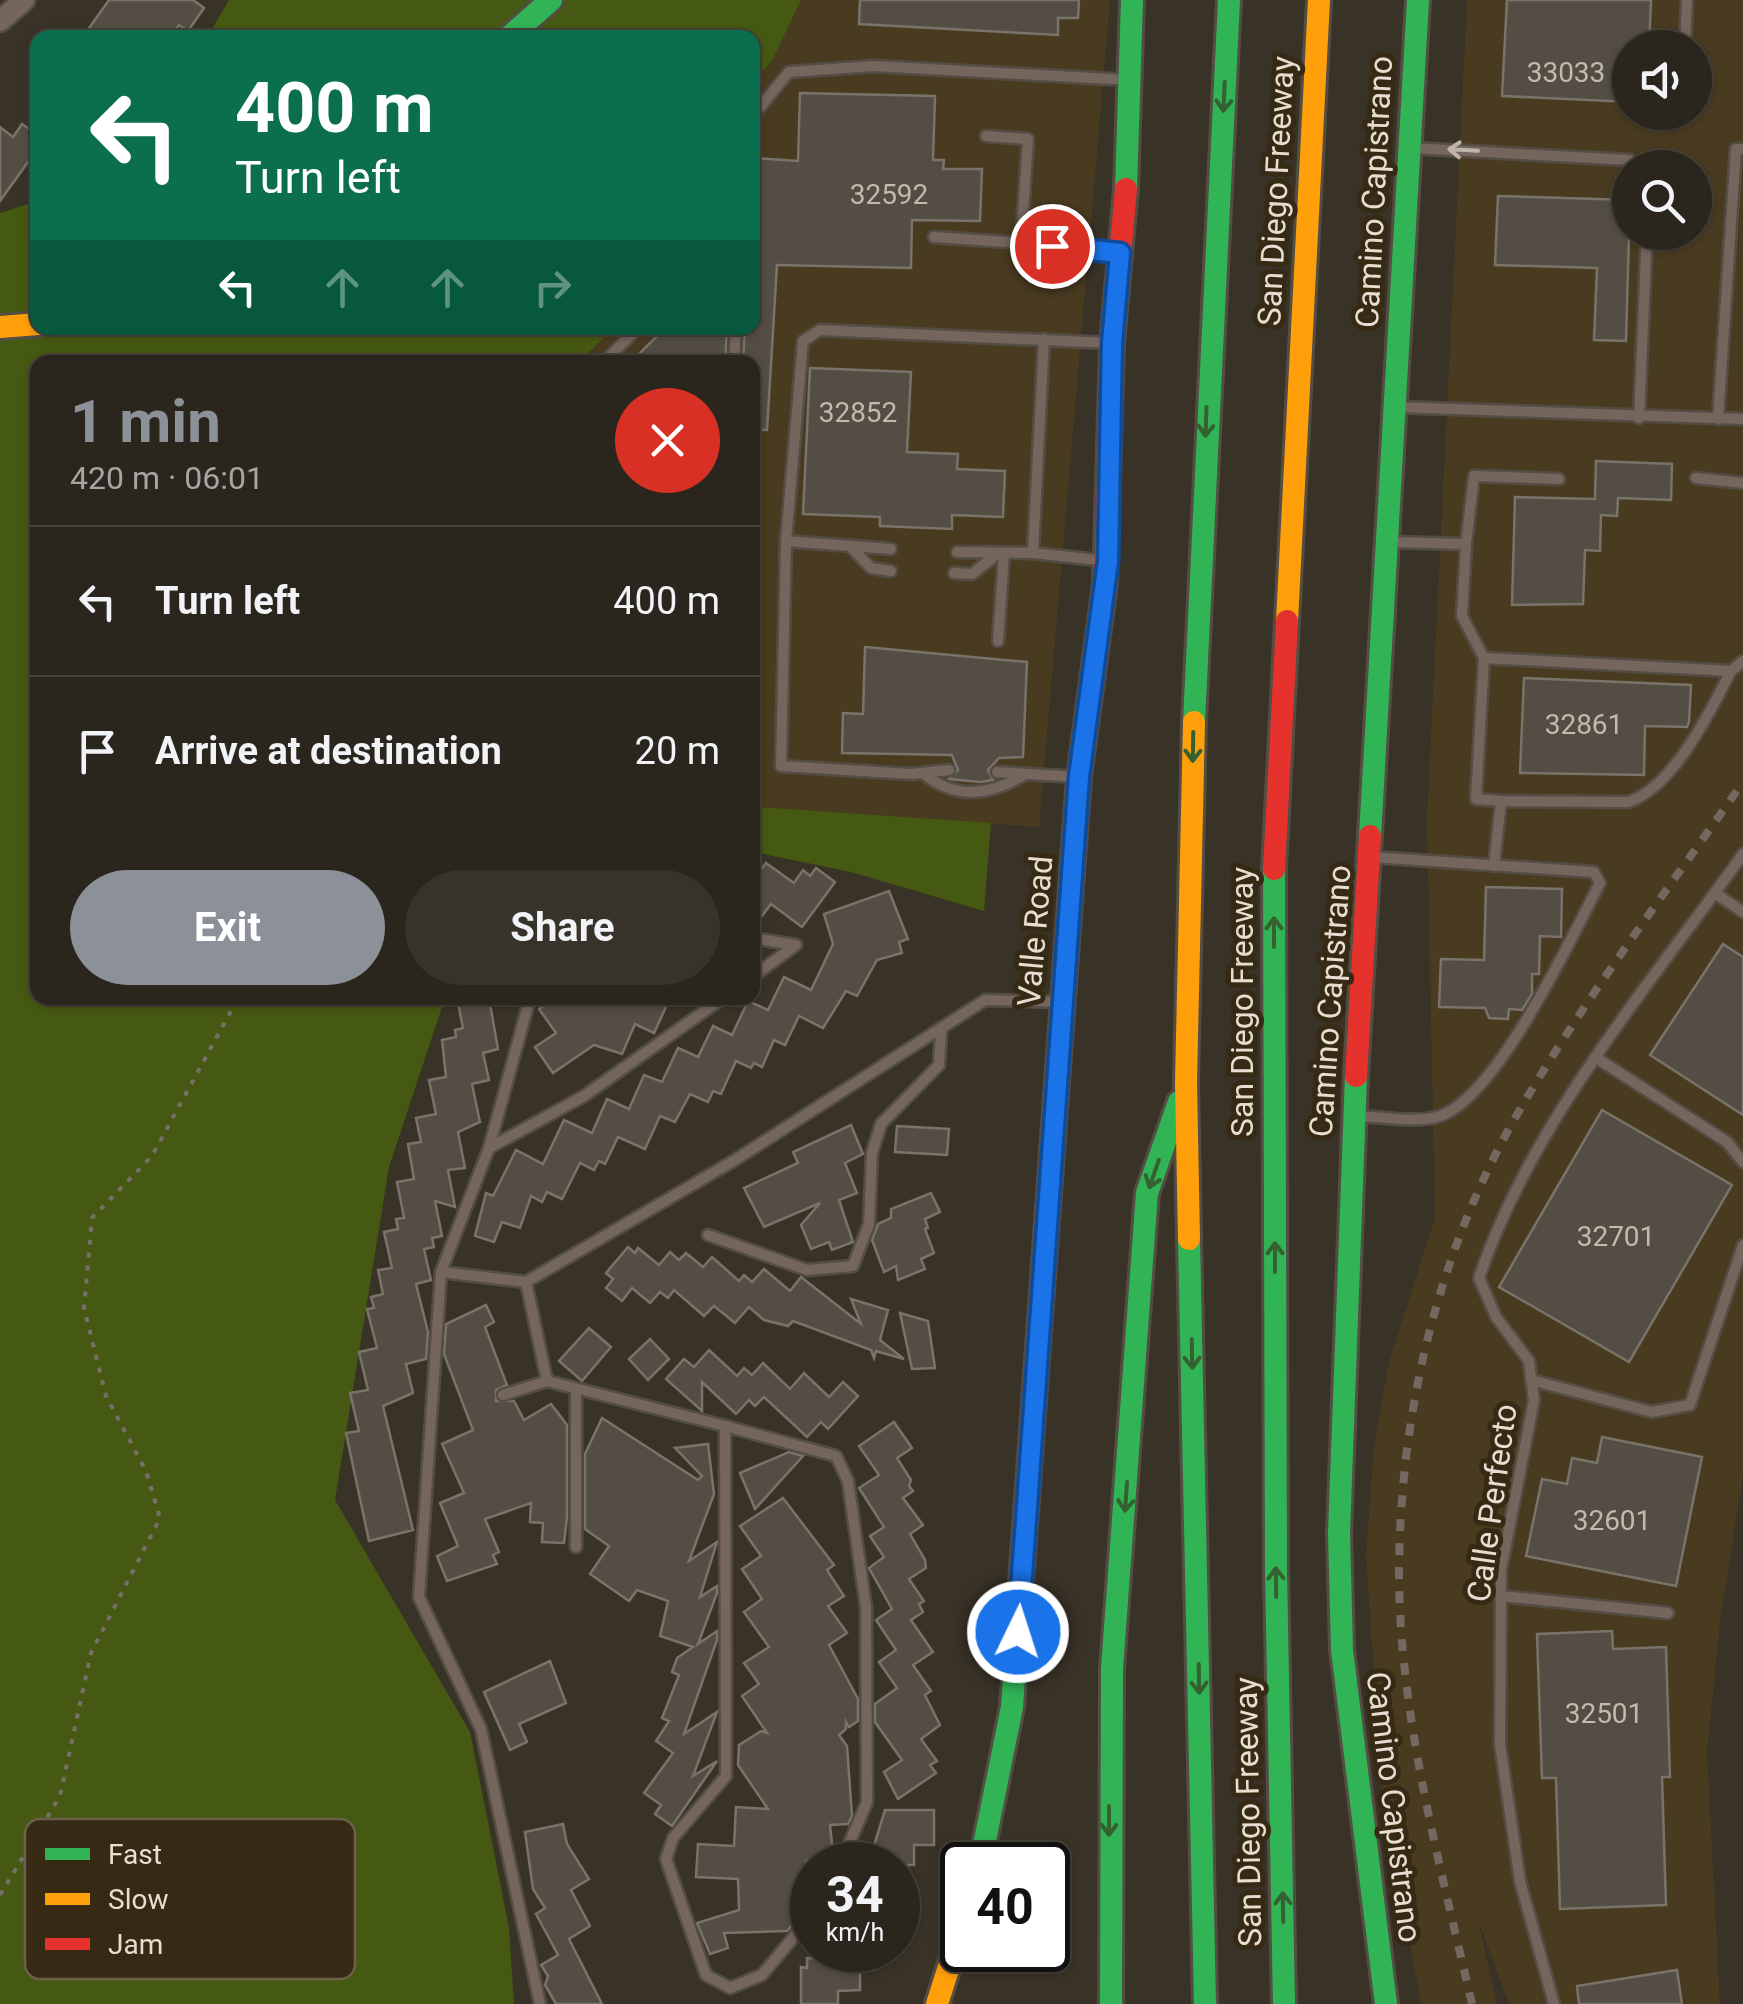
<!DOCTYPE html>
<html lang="en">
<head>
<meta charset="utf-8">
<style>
  :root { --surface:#2b261d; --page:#37322a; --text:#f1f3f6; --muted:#a6a5a4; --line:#47433b; --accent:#8c9099 }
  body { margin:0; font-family:Roboto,sans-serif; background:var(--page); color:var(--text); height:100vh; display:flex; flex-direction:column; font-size:38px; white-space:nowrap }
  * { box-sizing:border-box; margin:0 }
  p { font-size:32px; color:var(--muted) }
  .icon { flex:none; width:55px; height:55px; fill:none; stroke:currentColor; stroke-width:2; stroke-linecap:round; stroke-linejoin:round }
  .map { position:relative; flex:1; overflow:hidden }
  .sheet { position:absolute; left:30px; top:355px; width:730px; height:650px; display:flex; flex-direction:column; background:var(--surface); border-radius:20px; box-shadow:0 2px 8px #0004,0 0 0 2px var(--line) }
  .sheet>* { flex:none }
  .top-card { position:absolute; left:30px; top:30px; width:730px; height:305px; border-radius:20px; box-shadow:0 2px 8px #0004,0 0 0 2px var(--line); background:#0b6e4f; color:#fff; overflow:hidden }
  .fabs { position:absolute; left:1612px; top:30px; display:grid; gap:20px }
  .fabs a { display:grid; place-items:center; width:100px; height:100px; border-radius:50%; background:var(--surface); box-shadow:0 2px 8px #0004,0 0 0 2px var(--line); font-size:50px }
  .speed { position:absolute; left:790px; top:1842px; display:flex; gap:20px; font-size:50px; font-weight:700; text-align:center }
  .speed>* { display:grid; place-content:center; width:130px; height:130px; border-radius:50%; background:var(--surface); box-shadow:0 2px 8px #0004,0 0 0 2px var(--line); line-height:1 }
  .speed small { font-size:25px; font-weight:400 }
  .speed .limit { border:5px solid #111; border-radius:15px; background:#fff; color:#111 }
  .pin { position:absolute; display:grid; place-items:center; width:85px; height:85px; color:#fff; margin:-42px; border:5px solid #fff; border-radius:50%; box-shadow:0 2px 10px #0007 }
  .me { position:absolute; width:110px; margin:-55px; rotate:4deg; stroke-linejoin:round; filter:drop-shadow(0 0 8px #0008) }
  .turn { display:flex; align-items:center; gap:35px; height:210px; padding:0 40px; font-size:45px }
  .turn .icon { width:130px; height:130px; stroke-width:2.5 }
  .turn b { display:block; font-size:70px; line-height:85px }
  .lanes { display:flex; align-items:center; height:95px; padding:0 40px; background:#0003; justify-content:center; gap:50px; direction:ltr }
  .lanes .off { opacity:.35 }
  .round { display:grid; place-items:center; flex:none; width:105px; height:105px; border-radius:52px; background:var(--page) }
  .summary { display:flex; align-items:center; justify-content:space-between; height:170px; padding:0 40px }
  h1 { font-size:60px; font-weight:700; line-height:75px; color:var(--accent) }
  .cta { display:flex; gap:20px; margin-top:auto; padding:20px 40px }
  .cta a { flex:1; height:115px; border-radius:60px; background:var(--accent); color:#fff; font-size:40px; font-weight:700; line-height:115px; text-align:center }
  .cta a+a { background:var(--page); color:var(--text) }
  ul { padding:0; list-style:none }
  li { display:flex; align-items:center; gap:30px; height:150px; padding:0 40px; border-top:2px solid var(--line) }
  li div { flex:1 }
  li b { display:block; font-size:38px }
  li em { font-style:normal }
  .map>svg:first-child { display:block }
  .built { fill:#493b20; fill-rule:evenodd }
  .green { fill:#465912 }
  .building { fill:#534d44; stroke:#797369; stroke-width:2.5 }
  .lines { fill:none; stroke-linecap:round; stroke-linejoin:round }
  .lane-casing { stroke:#534d44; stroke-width:15 }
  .street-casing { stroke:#534d44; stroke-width:25 }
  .fast-casing { stroke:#534d44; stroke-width:28 }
  .slow-casing { stroke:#534d44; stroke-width:28 }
  .jam-casing { stroke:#534d44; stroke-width:28 }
  .path { stroke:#7a6f68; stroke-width:4; stroke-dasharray:5 8; stroke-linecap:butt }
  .lane { stroke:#74655d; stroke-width:10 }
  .street { stroke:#74655d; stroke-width:20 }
  .fast { stroke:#30b455; stroke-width:22 }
  .slow { stroke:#ff9f0a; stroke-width:22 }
  .jam { stroke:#e5322d; stroke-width:22 }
  .rail { stroke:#746860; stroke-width:8; stroke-dasharray:12 12; stroke-linecap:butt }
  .oneway { stroke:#34612f }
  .oneway2 { stroke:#beb4a8 }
  .route-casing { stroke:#114b97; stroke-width:25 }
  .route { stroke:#1a73e8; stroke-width:18 }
  .labels { text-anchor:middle; stroke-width:10; stroke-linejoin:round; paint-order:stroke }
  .number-label { font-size:28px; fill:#c1baae }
  .street-label { font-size:32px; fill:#e6ded1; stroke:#372a15 }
  .key { fill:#372a15; stroke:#6c604d; stroke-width:2.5 }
  .key-label { font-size:28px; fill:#e6ded1 }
</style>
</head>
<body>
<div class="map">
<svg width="1743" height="2004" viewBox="0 0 1743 2004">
  <rect width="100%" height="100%" fill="#393227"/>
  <g class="built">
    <polygon points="801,0 1110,0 1039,827 756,807 752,792 752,362 579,362 614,328 752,328 753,81 772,61"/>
    <path d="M1467,0H1743V1475L1720,1623L1707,1753L1720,2004H1509L1478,1920L1497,2004H1421L1382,1795L1366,1555L1374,1446L1389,1362L1435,1218L1427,818ZM1630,48H1695V112H1630ZM1630,168H1695V232H1630Z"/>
  </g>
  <g class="green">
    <polygon points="229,0 801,0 772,61 753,81 752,38 207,38"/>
    <polygon points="37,201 38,328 614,328 579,362 38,362 38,998 445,998 389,1167 335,1500 470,1732 509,1928 514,2004 0,2004 0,213"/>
    <polygon points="752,792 757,807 991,823 984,911 851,872 753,852"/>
  </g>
  <g class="building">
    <polygon points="109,0 193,0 204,8 188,31 179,25 170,38 82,38"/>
    <polygon points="860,0 1079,0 1078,18 1058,18 1058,35 859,24"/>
    <polygon points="1507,0 1651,0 1649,48 1630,48 1630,102 1502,96"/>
    <polygon points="800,93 935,96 933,160 944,160 943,169 982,169 980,221 912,220 911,268 777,265 767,430 752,429 752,362 743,362 745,328 752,328 752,172 755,158 798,161"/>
    <polygon points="22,124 38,135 38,148 0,201 0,127 13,137"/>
    <polygon points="1498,196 1630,200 1626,341 1594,340 1597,268 1495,265"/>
    <polygon points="665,328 727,328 725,362 631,362"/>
    <polygon points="810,368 911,372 907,452 958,454 957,469 1005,471 1003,517 952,515 952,529 880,526 880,517 803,514"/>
    <polygon points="1596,461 1672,464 1671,500 1618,498 1617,516 1601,515 1600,551 1585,550 1583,604 1512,605 1515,497 1595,499"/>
    <polygon points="865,647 1027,662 1023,757 999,758 988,770 993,780 980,782 949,779 958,770 952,755 842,753 843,713 863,714"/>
    <polygon points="1524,678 1691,685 1689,722 1687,727 1645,726 1644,775 1520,773"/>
    <polygon points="766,863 794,883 803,870 810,876 816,868 835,882 802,927 771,904 752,929 752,882"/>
    <polygon points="1486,887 1562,889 1561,937 1540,936 1539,974 1532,974 1532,994 1522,1010 1509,1009 1508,1019 1489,1018 1485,1008 1439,1007 1441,959 1484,960"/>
    <polygon points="889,891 908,939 899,942 902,953 877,960 857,996 846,991 823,1028 799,1016 785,1045 774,1040 762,1067 754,1063 751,1068 736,1061 721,1094 713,1091 708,1102 690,1094 675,1122 660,1116 645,1149 618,1137 605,1164 599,1161 594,1170 580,1163 562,1199 547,1192 542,1202 531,1196 520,1228 502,1222 494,1242 475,1236 486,1193 493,1196 516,1150 543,1164 564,1120 592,1133 607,1099 629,1109 644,1075 662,1082 678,1048 698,1057 713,1026 732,1035 748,1001 768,1010 784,977 811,990 833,944 824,914"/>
    <polygon points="1723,944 1743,957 1743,1115 1650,1055"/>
    <polygon points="457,998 489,998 498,1049 483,1053 489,1080 472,1084 480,1122 458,1132 465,1168 448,1170 455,1207 435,1201 442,1236 432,1238 434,1247 424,1249 431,1280 416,1284 428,1332 426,1359 406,1364 413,1393 383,1406 413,1530 369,1541 346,1433 359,1431 350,1393 368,1390 359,1352 377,1348 367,1309 374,1308 371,1297 383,1294 378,1270 392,1268 384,1232 398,1229 396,1219 404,1218 397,1182 414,1179 408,1144 421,1142 416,1118 436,1114 429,1080 446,1077 442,1040 456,1037 455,1030 463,1028"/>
    <polygon points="556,998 670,998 654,1033 635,1024 622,1054 594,1045 553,1073 535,1047 556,1033 539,1009"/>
    <polygon points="1602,1110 1732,1185 1629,1362 1499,1287"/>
    <polygon points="851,1125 863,1154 845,1163 857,1193 839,1200 853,1242 832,1250 829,1242 811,1249 801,1225 820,1203 764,1227 744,1188 798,1163 793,1152"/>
    <polygon points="897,1126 949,1129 947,1155 895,1152"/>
    <polygon points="931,1193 940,1212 925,1219 928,1228 925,1229 934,1253 921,1259 925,1269 898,1280 896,1266 884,1272 872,1240 878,1224 891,1218 891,1209"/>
    <polygon points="628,1247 635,1253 638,1248 659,1265 670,1252 679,1260 686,1253 703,1267 712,1257 739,1281 744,1275 752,1282 764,1269 790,1291 801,1277 861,1324 851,1299 888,1310 880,1340 904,1359 876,1351 874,1358 871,1350 793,1321 788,1326 764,1320 749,1307 735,1323 714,1306 704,1316 674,1290 668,1298 660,1292 650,1303 632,1288 622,1301 606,1288 613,1279 606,1273"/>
    <polygon points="486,1305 494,1322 485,1327 507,1385 496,1390 496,1401 514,1401 524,1420 551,1404 567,1425 567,1517 564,1543 542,1542 543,1523 530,1522 531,1503 485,1519 499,1552 493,1555 497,1564 447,1581 437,1556 458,1546 440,1503 464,1493 442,1444 473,1430 444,1354 446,1324"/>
    <polygon points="900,1313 928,1321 935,1368 912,1369"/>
    <polygon points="589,1328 611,1347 582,1381 559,1361"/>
    <polygon points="650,1339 669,1359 648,1380 629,1359"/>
    <polygon points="709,1350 737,1376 744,1368 752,1375 763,1363 790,1389 804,1373 829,1397 843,1382 858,1396 828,1429 821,1422 807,1437 764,1397 755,1406 749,1400 736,1414 702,1382 702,1411 666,1379 684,1359 694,1367"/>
    <polygon points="602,1418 698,1480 702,1476 675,1448 708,1444 714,1494 689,1561 717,1542 700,1597 717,1586 717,1593 698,1644 717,1631 717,1640 684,1734 717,1712 693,1776 717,1761 672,1826 655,1814 661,1805 644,1793 673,1753 656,1741 669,1721 662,1718 679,1675 672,1672 677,1658 693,1647 660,1636 668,1601 637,1590 629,1601 590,1574 609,1546 585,1529 585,1454"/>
    <polygon points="894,1422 912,1448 897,1458 911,1480 909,1486 913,1491 903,1498 923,1525 910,1534 925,1560 926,1568 909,1579 924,1601 919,1604 923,1612 911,1620 933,1652 913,1665 931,1691 925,1695 940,1725 921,1739 937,1761 930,1765 936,1773 898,1799 884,1772 902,1760 875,1722 875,1704 897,1688 879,1662 896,1650 876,1620 892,1609 869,1568 884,1557 870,1536 884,1527 859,1488 879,1475 859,1446"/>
    <polygon points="1602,1437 1702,1457 1676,1586 1526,1556 1542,1479 1567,1484 1572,1458 1597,1463"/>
    <polygon points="789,1452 803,1456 755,1509 740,1473"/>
    <polygon points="783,1498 834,1565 827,1570 844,1596 828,1606 847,1633 829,1645 858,1699 858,1721 849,1727 846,1722 846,1729 839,1735 847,1746 852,1816 848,1824 830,1825 833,1853 806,1861 807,1896 796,1896 796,1920 787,1931 724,1933 728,1948 710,1954 697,1923 739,1910 738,1879 696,1877 698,1844 734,1846 736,1807 768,1809 738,1765 739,1745 761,1731 767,1733 742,1696 759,1684 744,1663 769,1647 744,1612 762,1599 742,1569 761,1556 740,1526"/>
    <polygon points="1612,1631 1613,1649 1666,1647 1670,1777 1662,1777 1666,1905 1560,1909 1556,1778 1542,1778 1537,1634"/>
    <polygon points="550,1661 566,1703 519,1724 527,1742 510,1750 484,1692"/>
    <polygon points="885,1810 934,1810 934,1845 914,1845 914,1865 868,1865"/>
    <polygon points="563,1824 567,1844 589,1879 571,1890 590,1926 569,1939 602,2004 556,2004 545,1985 548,1976 541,1965 558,1955 536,1914 545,1908 533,1889 525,1832"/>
    <polygon points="834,1950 860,1950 860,1990 838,1991 838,2004 801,2004 801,1967 807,1968 807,1958 834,1959"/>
    <polygon points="1677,1970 1682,2004 1579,2004 1577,1986"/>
  </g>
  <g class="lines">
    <g class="lane-casing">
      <g id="lane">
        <polyline points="1685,48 1687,0"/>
        <polyline points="752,117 789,72 874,66 1129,80"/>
        <polyline points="986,136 1028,139 1021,243 1119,253"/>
        <polyline points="1411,148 1630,160 1635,168"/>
        <polyline points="934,237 1021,243"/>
        <polyline points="1044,339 1033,553 1107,561"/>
        <polyline points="604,362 638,328"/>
        <polyline points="734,362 736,328"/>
        <polyline points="1396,407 1743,419"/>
        <polyline points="1639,418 1647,232"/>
        <polyline points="1718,419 1736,149 1743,149"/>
        <polyline points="1696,478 1743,483"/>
        <polyline points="786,541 891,549"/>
        <polyline points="1391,542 1466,544 1462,616 1484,658"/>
        <polyline points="1466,544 1474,476 1559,479"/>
        <polyline points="851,547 871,568 891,571"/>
        <polyline points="957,552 1033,553"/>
        <polyline points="954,573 972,574 996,555"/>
        <polyline points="998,641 1004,554"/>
        <polyline points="1731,671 1743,661"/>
        <polyline points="949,770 911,774 781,766 786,541 803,341 820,330 1109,343"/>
        <polyline points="997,772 1078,777"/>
        <path d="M923,773C955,800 989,796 1024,775"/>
        <path d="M1494,866L1501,801L1476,799L1484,658L1731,671C1710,712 1673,788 1628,802L1501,801"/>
        <polyline points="1715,893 1743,912"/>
        <polyline points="752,938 796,945 752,977"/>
        <polyline points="530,998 489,1148 584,1096 723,998"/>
        <polyline points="1598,1059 1727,1142 1743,1162"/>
        <path d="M1355,1116C1379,1116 1417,1124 1440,1116C1498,1096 1571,938 1600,883L1594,872L1372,857"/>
        <polyline points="489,1148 441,1272 419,1597 481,1729 540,2004"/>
        <polyline points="708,1235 807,1270 853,1266 869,1224 872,1153 881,1124 939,1065 941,1031"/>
        <polyline points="441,1272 526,1282"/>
        <polyline points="1531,1380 1652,1412 1690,1405 1743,1245"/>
        <polyline points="547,1381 725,1426"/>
        <polyline points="576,1389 576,1547"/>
        <polyline points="503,1395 547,1381 526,1282 735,1160 985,1000 1061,1002"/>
        <polyline points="1501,1596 1668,1613"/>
        <polyline points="812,1915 762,1975 730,1988 706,1975 666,1859 673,1838 726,1776 725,1426 836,1456 848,1481 866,1607 867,1802 840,1865"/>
        <path d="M1554,2004L1520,1881L1500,1745L1501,1570L1534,1400L1529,1361L1496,1317L1479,1278C1531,1123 1649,986 1743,854"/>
      </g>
    </g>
    <g class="street-casing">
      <polyline id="street" points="0,21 24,0"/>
    </g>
    <g class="fast-casing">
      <g id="fast">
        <polyline points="508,38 551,0"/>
        <polyline points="1126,189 1132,0"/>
        <polyline points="1194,722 1229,0"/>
        <polyline points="1370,836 1418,0"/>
        <polyline points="1274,869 1276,1571 1284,2004"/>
        <polyline points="1356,1076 1339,1533 1342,1650 1386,2004"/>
        <polyline points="1189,1239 1205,2004"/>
        <polyline points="980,1865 1012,1707 1079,777 1105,584"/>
        <polyline points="1111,2004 1112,1669 1147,1193 1179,1102"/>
      </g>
    </g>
    <g class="slow-casing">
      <g id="slow">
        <polyline points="0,327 38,324"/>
        <polyline points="1287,621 1319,0"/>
        <polyline points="1189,1239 1186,1082 1194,722"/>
        <polyline points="937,2004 962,1926"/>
      </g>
    </g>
    <g class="jam-casing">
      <g id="jam">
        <polyline points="1105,584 1112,343 1126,189"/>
        <polyline points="1274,869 1287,621"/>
        <polyline points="1356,1076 1370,836"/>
      </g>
    </g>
    <polyline class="path" points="0,1895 60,1796 91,1653 160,1518 146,1471 106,1396 84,1308 92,1218 152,1156 238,998"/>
    <use href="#lane" class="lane"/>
    <use href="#street" class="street"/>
    <use href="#fast" class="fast"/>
    <use href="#slow" class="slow"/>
    <use href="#jam" class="jam"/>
    <path class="rail" d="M1472,2004C1440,1864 1399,1716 1399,1571C1400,1408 1440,1242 1525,1101C1590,991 1670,887 1743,782"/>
  </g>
  <defs><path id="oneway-shaft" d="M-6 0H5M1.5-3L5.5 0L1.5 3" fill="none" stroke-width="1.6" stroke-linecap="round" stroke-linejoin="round" transform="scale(2.5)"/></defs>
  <g class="oneway">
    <use href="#oneway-shaft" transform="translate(1224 97) rotate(93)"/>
    <use href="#oneway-shaft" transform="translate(1206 422) rotate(92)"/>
    <use href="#oneway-shaft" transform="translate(1193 747) rotate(91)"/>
    <use href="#oneway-shaft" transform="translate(1274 932) rotate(-90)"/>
    <use href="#oneway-shaft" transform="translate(1154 1174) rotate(109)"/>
    <use href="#oneway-shaft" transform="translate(1275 1257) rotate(-90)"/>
    <use href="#oneway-shaft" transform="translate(1192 1354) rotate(89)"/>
    <use href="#oneway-shaft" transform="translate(1126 1497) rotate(94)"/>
    <use href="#oneway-shaft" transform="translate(1276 1582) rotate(-91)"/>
    <use href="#oneway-shaft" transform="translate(1199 1679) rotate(89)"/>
    <use href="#oneway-shaft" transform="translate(1109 1821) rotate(90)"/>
    <use href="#oneway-shaft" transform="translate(1283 1907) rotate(-91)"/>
  </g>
  <use class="oneway2" href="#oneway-shaft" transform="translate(1463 150) rotate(-177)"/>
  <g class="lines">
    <g class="route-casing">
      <polyline id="route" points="1018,1632 1079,777 1108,561 1112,343 1120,253 1052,246"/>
    </g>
    <use href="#route" class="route"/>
  </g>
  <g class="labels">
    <g class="number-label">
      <text x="1566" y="82">33033</text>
      <text x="889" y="204">32592</text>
      <text x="858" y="422">32852</text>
      <text x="1584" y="734">32861</text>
      <text x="1616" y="1246">32701</text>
      <text x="1612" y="1530">32601</text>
      <text x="1604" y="1723">32501</text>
    </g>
    <g class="street-label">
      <text transform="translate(1276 191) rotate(-87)" y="11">San Diego Freeway</text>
      <text transform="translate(1374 192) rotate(-87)" y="11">Camino Capistrano</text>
      <text transform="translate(1035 931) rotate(-85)" y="11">Valle Road</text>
      <text transform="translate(1330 1001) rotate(-86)" y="11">Camino Capistrano</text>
      <text transform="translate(1242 1002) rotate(-90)" y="11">San Diego Freeway</text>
      <text transform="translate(1492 1503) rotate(-82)" y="11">Calle Perfecto</text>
      <text transform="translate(1394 1807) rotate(83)" y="11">Camino Capistrano</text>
      <text transform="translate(1248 1812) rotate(-91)" y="11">San Diego Freeway</text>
    </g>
  </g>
  <rect x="25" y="1819" width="330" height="160" rx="15" class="key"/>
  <rect x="45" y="1848" width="45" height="12" fill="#30b455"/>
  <rect x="45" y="1893" width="45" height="12" fill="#ff9f0a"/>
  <rect x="45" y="1938" width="45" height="12" fill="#e5322d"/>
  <g class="key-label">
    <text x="108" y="1864">Fast</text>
    <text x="108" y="1909">Slow</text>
    <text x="108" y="1954">Jam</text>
  </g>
</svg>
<div class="fabs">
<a><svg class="icon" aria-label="sound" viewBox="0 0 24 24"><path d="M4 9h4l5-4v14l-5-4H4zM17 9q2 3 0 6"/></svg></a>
<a><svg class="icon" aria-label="search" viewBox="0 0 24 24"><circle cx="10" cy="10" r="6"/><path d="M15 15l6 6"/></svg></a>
</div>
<div class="speed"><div>34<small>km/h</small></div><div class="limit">40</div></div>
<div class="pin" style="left:1052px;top:246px;background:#d93025"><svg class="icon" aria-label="arrive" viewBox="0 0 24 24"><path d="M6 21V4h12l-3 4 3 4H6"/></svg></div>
<svg class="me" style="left:1018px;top:1632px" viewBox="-20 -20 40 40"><circle r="17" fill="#1a73e8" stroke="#fff" stroke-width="3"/><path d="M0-11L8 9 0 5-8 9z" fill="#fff"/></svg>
<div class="top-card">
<div class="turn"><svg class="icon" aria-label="left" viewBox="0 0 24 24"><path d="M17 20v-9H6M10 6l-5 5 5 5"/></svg><div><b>400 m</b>Turn left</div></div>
<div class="lanes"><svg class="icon" aria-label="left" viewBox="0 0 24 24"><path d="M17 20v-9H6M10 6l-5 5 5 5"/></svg><svg class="icon off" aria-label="ahead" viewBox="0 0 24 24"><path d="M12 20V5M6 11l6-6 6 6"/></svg><svg class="icon off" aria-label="ahead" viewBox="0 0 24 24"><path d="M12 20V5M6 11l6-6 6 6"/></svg><svg class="icon off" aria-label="right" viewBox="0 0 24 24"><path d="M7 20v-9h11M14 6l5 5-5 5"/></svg></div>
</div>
<section class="sheet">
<div class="summary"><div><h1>1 min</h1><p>420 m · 06:01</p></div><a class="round" style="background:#d93025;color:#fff"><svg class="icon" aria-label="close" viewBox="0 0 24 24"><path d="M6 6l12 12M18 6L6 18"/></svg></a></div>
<ul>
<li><svg class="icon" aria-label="left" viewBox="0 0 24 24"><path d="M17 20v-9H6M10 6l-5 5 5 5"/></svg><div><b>Turn left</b></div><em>400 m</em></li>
<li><svg class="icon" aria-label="arrive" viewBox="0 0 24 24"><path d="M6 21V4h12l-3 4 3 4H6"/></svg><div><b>Arrive at destination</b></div><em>20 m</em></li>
</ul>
<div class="cta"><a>Exit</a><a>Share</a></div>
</section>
</div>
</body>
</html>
